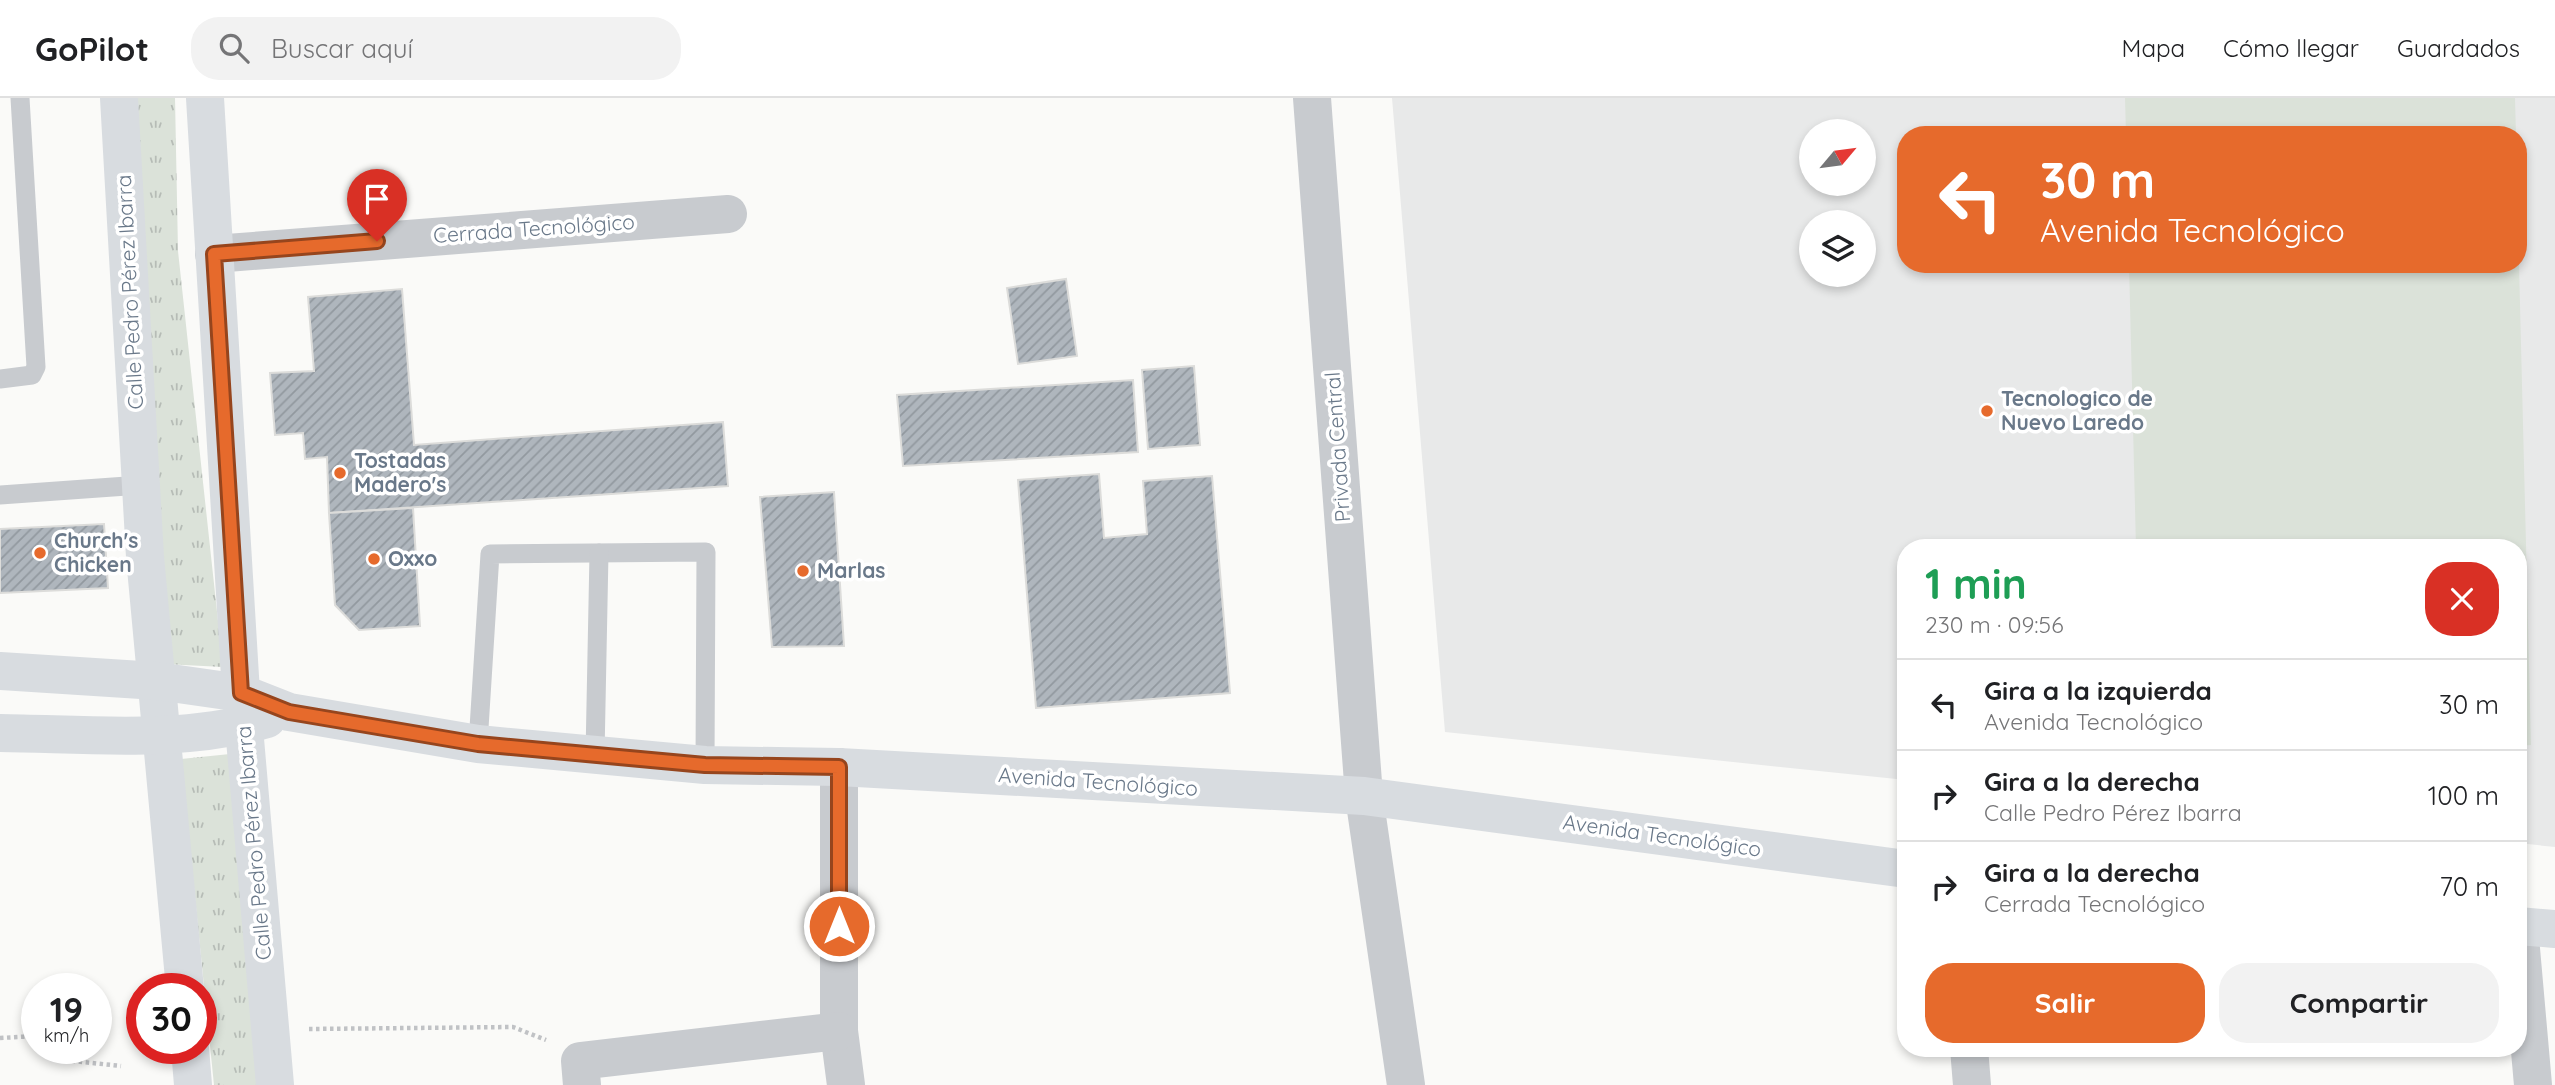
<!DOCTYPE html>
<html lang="es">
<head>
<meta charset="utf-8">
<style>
  :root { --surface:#fff; --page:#f2f2f2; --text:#202124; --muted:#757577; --line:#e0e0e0; --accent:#e66a2c }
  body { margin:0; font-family:Quicksand,sans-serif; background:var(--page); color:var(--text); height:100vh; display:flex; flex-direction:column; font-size:26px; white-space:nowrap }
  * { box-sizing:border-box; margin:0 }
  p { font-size:23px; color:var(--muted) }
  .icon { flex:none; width:38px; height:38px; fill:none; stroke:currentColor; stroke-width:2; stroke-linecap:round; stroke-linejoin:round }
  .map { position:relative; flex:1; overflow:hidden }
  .drawer { position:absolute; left:1897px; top:441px; width:630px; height:518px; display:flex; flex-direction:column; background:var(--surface); border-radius:28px; box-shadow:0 4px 10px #0003 }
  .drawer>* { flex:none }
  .top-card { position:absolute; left:1897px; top:28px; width:630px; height:147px; border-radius:28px; box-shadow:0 4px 10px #0003; background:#e66a2c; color:#fff; overflow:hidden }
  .needle { width:46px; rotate:61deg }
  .fabs { position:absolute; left:1799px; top:21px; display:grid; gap:14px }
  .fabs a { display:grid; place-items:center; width:77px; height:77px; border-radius:50%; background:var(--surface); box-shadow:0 4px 10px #0003; font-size:35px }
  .speed { position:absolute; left:21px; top:875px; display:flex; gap:14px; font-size:35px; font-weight:700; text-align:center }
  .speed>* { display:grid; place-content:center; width:91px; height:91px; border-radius:50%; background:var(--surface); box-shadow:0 4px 10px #0003; line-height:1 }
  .speed small { font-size:18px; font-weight:400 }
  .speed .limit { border:10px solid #d22; background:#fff; color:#111 }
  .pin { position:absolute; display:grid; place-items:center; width:60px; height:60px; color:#fff; margin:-72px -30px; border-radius:50% 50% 50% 0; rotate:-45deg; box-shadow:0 0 7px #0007 }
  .pin .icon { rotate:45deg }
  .me { position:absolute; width:77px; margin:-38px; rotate:0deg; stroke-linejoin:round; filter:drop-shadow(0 0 5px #0008) }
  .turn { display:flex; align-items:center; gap:24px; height:147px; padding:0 28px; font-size:32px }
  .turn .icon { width:91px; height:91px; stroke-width:2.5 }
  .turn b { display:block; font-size:49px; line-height:60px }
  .round { display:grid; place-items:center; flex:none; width:74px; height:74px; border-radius:28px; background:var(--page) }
  .headline { display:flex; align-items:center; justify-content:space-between; height:119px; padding:0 28px }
  h1 { font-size:42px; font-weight:700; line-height:52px; color:#1e9e55 }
  .primary-button { display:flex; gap:14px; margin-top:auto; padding:14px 28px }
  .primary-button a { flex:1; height:80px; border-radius:28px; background:var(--accent); color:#fff; font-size:28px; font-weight:700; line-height:80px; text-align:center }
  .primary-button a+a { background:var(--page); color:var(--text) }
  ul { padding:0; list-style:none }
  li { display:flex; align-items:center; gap:21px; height:91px; padding:0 28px; border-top:2px solid var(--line) }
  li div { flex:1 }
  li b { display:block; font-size:26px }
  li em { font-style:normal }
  header { display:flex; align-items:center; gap:42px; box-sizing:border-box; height:98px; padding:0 35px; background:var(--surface); border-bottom:2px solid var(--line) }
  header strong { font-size:33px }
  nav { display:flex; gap:38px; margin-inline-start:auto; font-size:24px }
  .search { width:490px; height:63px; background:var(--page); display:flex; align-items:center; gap:18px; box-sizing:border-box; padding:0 24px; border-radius:28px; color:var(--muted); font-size:26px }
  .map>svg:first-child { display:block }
  .built { fill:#e8e9e9; fill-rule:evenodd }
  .park { fill:url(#park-tufts) }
  .pitch { fill:#dbe2d9 }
  .building { fill:url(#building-hatch); stroke:#dcdcda; stroke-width:2 }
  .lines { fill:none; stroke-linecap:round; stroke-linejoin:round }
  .path { stroke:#c0c2c5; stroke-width:4.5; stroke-dasharray:3.5 3.5; stroke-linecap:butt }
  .lane { stroke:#c8cbcf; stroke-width:19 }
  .street { stroke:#c8cbcf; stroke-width:38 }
  .secondary { stroke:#d8dce0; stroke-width:38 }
  .route-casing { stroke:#96451d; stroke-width:18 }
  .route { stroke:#e66a2c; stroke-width:12 }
  .poi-dot { fill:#e66a2c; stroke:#fff; stroke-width:2.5 }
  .labels { text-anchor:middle; stroke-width:7; stroke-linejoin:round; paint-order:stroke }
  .street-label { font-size:21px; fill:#697889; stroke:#fff }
  .poi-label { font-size:21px; font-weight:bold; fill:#697889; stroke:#fff; text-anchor:start }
</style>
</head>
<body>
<header>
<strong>GoPilot</strong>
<div class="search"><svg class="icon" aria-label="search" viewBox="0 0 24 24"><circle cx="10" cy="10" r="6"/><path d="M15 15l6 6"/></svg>Buscar aquí</div>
<nav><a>Mapa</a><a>Cómo llegar</a><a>Guardados</a></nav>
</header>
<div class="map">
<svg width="2555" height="987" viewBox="0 0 2555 987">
  <defs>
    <pattern id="park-tufts" width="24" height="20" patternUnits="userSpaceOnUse" patternTransform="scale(1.75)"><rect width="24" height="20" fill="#dbe2d9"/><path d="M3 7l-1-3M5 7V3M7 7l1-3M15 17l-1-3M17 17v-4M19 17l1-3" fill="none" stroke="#b6bcb6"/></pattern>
    <pattern id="building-hatch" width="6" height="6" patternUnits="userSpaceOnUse" patternTransform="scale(1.75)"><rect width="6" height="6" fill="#afb6bd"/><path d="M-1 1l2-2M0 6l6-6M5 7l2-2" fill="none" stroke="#92999f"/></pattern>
  </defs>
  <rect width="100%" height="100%" fill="#fafaf8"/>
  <path class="built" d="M1392,0H2555V749L2518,745V450H1906V682L1445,634ZM1811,33H1864V86H1811ZM1906,37H2518V166H1906ZM1811,124H1864V177H1811Z"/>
  <g class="park">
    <polygon points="133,0 175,0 178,153 223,569 164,566"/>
    <polygon points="230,656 259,987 214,987 181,661"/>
  </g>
  <g class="pitch">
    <polygon points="2125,0 2515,0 2516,37 2126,37"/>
    <polygon points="2518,126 2531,647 2518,648 2518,450 2136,450 2129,166 2518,166"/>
  </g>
  <g class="building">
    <polygon points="1066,181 1077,258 1018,266 1007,190"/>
    <polygon points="402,191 414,347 723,324 728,388 329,415 327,359 305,361 303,335 275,337 270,275 314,273 308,199"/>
    <polygon points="1194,268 1200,347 1148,351 1142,272"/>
    <polygon points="1133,282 1138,354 903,368 897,297"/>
    <polygon points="1099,376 1104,440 1147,436 1143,383 1212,378 1230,595 1036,610 1018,382"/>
    <polygon points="834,394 844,548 772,549 760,399"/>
    <polygon points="413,410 420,528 359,532 335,507 329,415"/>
    <polygon points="104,426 108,490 0,495 0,431"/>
  </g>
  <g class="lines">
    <g class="path">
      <polyline points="309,931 513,929 546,942"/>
      <polyline points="0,940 37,938"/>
      <polyline points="65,950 73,963 121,968"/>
    </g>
    <g class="lane">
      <polyline points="0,281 32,277 36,269 20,0"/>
      <polyline points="0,397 141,387"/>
      <polyline points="478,646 490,456 706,454 705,667"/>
      <polyline points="595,657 599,455"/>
    </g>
    <g class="street">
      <polyline points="1312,0 1364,698 1406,987"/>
      <polyline points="214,156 728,116"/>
      <polyline points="839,669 839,933 846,987"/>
      <polyline points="2519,828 2533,987"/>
      <polyline points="1969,950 1972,987"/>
      <polyline points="582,987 580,963 839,933"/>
    </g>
    <g class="secondary">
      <polyline points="119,0 145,459 185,891"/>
      <polyline points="205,0 241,595 275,987"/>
      <polyline points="0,573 157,583 241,595 289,614 478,646 705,667 839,669 1364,698 1906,771"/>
      <path d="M0,635C88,636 181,646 267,621"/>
      <polyline points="2518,828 2555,831"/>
      <polyline points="190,950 193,987"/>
    </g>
  </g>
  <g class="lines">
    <g class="route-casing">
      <polyline id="route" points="377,143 214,156 241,595 289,614 478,646 705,667 839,669 839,828"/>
    </g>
    <use href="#route" class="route"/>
  </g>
  <g class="poi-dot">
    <circle cx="1987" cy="313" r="7"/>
    <circle cx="340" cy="375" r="7"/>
    <circle cx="40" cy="455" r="7"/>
    <circle cx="374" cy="461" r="7"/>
    <circle cx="803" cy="473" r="7"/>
  </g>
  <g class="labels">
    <g class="street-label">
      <text transform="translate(534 131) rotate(-4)" y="7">Cerrada Tecnológico</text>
      <text transform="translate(130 194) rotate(-93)" y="7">Calle Pedro Pérez Ibarra</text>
      <text transform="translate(1338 349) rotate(-94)" y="7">Privada Central</text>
      <text transform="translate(1098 684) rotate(4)" y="7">Avenida Tecnológico</text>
      <text transform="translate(1662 738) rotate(8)" y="7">Avenida Tecnológico</text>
      <text transform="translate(254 745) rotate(-95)" y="7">Calle Pedro Pérez Ibarra</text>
    </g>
    <g class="poi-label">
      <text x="2001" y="308">Tecnologico de<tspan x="2001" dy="24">Nuevo Laredo</tspan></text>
      <text x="354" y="370">Tostadas<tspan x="354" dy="24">Madero's</tspan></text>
      <text x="54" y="450">Church's<tspan x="54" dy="24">Chicken</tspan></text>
      <text x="388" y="468">Oxxo</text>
      <text x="817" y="480">Marlas</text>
    </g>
  </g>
</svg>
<div class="fabs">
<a><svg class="needle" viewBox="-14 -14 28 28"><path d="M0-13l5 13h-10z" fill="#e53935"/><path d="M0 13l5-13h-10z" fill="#757577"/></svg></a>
<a><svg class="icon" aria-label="layers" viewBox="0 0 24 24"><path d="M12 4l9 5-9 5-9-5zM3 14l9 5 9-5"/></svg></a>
</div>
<div class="speed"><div>19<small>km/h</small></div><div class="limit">30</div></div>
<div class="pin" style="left:377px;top:143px;background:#d93025"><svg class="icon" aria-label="arrive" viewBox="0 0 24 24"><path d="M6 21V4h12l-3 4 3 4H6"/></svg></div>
<svg class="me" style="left:839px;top:828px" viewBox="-20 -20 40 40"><circle r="17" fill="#e66a2c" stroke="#fff" stroke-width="3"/><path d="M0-11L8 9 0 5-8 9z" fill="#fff"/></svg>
<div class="top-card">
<div class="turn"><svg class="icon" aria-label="left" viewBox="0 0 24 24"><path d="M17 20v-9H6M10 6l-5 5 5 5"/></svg><div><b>30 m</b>Avenida Tecnológico</div></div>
</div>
<section class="drawer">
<div class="headline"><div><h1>1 min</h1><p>230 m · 09:56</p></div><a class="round" style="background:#d93025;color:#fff"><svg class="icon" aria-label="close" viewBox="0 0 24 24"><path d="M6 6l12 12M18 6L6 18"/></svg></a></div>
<ul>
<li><svg class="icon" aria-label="left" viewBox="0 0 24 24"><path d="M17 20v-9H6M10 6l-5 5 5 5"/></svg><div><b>Gira a la izquierda</b><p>Avenida Tecnológico</p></div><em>30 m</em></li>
<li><svg class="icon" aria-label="right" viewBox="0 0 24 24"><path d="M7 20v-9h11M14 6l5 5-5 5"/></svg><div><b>Gira a la derecha</b><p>Calle Pedro Pérez Ibarra</p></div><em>100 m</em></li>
<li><svg class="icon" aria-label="right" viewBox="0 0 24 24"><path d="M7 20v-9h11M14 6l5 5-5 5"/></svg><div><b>Gira a la derecha</b><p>Cerrada Tecnológico</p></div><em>70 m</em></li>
</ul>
<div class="primary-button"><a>Salir</a><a>Compartir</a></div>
</section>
</div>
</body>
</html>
